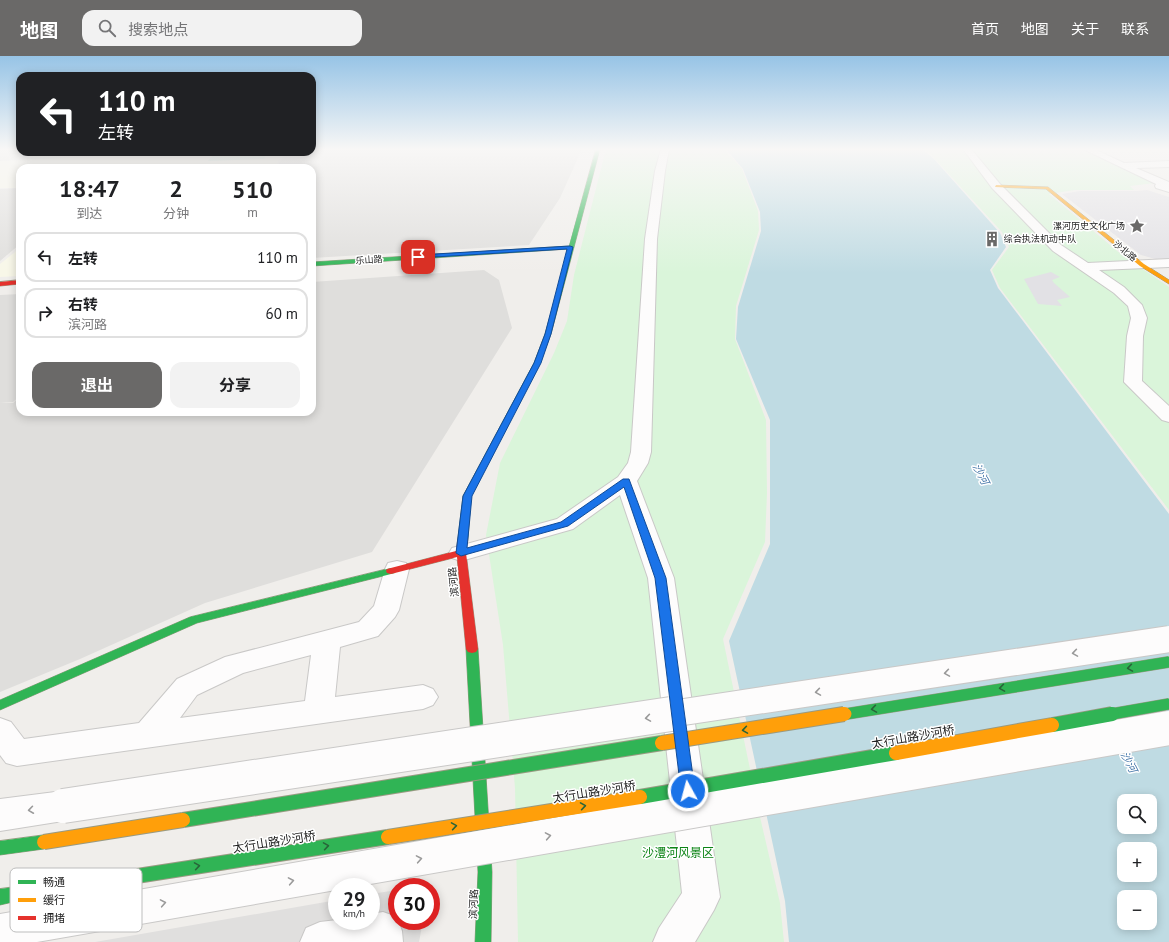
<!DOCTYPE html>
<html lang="zh">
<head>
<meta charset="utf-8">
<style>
  :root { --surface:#fff; --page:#f2f2f2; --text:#202124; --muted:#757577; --line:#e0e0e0; --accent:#6a6968 }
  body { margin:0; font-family:"PT Sans","Noto Sans SC",sans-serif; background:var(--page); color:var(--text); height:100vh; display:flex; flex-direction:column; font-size:15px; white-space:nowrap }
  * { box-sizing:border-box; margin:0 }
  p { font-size:13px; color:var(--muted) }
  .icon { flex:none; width:22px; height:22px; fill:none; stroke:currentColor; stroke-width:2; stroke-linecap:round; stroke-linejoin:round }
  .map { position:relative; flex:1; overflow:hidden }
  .panel { position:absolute; left:16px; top:108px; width:300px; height:252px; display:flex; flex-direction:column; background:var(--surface); border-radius:12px; box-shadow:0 2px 10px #0003 }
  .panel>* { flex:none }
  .top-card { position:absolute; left:16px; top:16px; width:300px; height:84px; border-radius:12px; box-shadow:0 2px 10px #0003; background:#202124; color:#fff; overflow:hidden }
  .controls { position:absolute; left:1117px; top:738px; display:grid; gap:8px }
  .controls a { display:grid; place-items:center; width:40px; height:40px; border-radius:8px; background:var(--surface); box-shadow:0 2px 10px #0003; font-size:20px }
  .speed { position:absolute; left:328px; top:822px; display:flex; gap:8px; font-size:20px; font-weight:700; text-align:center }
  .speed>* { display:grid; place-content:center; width:52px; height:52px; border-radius:50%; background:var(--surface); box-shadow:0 2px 10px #0003; line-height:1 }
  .speed small { font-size:10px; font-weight:400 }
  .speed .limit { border:6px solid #d22; background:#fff; color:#111 }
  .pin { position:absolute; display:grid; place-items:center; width:34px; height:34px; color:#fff; margin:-17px; border-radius:8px; box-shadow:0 2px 6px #0006 }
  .me { position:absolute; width:44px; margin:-22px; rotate:353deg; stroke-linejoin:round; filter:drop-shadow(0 0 3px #0008) }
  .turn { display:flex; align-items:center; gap:14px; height:84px; padding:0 16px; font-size:18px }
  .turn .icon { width:52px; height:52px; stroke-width:2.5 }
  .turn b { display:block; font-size:28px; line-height:34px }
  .eta { display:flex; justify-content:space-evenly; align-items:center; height:68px; text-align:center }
  .eta b { font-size:24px; font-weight:700; line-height:28px }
  .cta { display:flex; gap:8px; margin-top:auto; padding:8px 16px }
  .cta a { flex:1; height:46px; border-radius:12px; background:var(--accent); color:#fff; font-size:16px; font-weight:700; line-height:46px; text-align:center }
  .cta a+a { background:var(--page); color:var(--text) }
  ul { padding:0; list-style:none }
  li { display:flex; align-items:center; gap:12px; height:50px; margin:0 8px 6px; padding:0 8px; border:2px solid var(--line); border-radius:12px }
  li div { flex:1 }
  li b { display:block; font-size:15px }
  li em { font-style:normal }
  header { display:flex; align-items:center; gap:24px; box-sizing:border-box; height:56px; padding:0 20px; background:var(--accent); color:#fff }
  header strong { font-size:19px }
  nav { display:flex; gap:22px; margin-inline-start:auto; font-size:14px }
  .search { width:280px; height:36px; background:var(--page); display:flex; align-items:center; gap:10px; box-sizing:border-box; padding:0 14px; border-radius:12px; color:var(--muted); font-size:15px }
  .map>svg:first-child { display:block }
  .residential { fill:#dfdedc }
  .education { fill:#f8f7e8 }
  .park { fill:#daf5da }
  .pitch { fill:#b7e6d2 }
  .parking { fill:#e0dfde }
  .plaza { fill:#e2e1e5 }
  .water { fill:#bfdbe3; fill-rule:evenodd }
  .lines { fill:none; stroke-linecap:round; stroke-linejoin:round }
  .street-casing { stroke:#c9c8c7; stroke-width:2 }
  .fast-casing { stroke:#999a82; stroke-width:1 }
  .slow-casing { stroke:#999a82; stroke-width:1 }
  .jam-casing { stroke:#999a82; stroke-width:1 }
  .street { fill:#fdfcfc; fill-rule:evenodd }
  .fast { fill:#30b455; fill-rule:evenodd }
  .slow { fill:#ff9f0a; fill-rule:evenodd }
  .jam { fill:#e5322d; fill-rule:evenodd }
  .street-bridge-far1-casing { stroke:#c9c8c7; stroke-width:28; stroke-linecap:butt }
  .street-bridge-casing { stroke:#c9c8c7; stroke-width:36; stroke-linecap:butt }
  .fast-bridge-far1-casing { stroke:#999a82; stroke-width:12; stroke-linecap:butt }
  .fast-bridge-casing { stroke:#999a82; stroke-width:16; stroke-linecap:butt }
  .slow-bridge-far1-casing { stroke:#999a82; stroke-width:12; stroke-linecap:butt }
  .slow-bridge-casing { stroke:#999a82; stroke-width:16; stroke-linecap:butt }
  .street-bridge-far1 { stroke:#fdfcfc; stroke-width:26 }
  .street-bridge { stroke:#fdfcfc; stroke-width:34 }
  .fast-bridge-far1 { stroke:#30b455; stroke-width:11 }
  .fast-bridge { stroke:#30b455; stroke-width:14 }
  .slow-bridge-far1 { stroke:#ff9f0a; stroke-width:11 }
  .slow-bridge { stroke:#ff9f0a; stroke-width:14 }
  .oneway { stroke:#9a9a9a }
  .oneway2 { stroke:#286439 }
  .route { fill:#1a73e8; stroke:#114b97 }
  .labels { text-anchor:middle; stroke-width:3; stroke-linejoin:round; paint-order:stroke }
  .far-poi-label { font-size:9px; fill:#222; stroke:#fff; text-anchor:end }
  .far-street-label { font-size:9px; fill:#222; stroke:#fff }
  .street-label { font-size:10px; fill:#222; stroke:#fff }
  .water-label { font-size:11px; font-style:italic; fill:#4a7aab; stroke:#fff }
  .near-street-label { font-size:12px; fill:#222; stroke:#fff }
  .near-park-label { font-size:12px; fill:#0c8416; stroke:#fff }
  .key { fill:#fff; stroke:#bdbdbd; stroke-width:1 }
  .key-label { font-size:11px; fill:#222 }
</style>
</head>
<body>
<header>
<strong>地图</strong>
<div class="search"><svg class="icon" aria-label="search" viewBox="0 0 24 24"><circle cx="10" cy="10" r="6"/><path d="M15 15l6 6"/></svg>搜索地点</div>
<nav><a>首页</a><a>地图</a><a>关于</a><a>联系</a></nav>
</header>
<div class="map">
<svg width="1169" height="886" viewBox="0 0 1169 886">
  <rect width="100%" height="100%" fill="#f0eeeb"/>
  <g class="residential">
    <polygon points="0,93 20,93 20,96 130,96 125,100 0,105"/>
    <polygon points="312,93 582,93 560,142 529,189 312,202 312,112 276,112 286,96 312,96"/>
    <polygon points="20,132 20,188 0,205 0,133"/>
    <polygon points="484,214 499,224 512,272 372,496 205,547 80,603 0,636 0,347 13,347 20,341 20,356 312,356 312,226"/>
    <polygon points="20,238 20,340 13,346 0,347 0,239"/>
  </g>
  <g class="education">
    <polygon points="197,96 283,96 274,112 20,112 20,132 0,132 0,105"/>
    <polygon points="20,192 20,220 0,221 0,208"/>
  </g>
  <g class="park">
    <polygon points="606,93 724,93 742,113 758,155 759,174 736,250 735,283 766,364 767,437 765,486 723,583 760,761 780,847 784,886 518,886 515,732 503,589 486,479 500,407 554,297 567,265 574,219"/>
    <polygon points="924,93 1003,93 1047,95 1045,93 1082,93 1155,127 1130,130 1134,134 1075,134 1049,138 1122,199 1169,231 1169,454 1000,232 992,214 1009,191 1002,176 934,102"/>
  </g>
  <polygon class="pitch" points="215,96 268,96 264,103 208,105"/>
  <polygon class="parking" points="397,834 397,865 423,865 419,886 95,886 337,844 337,865 371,865 371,838"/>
  <g class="plaza">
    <polygon points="1147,134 1169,141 1169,204 1159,204 1141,199 1062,138 1080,135 1138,135"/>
    <polygon points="1051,216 1060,221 1052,224 1054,227 1070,241 1057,244 1062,250 1038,248 1024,223"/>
  </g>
  <path class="water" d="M726,93H922L933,102L1000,177L1006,191L990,214L998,232L1169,458V886H789L785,845L729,585L770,488V364L736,283L738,251L761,175L760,156L743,113ZM1124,745H1150V771H1124ZM1124,793H1150V819H1124ZM1124,841H1150V867H1124Z"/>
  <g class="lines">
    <g class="street-casing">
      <g id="street">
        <polygon points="661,93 669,93 665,115 657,183 651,396 648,407 637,425 674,522 720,841 714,854 695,886 653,886 659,872 682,837 648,522 620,439 573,473 461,505 452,502 449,497 452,492 557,463 618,421 628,407 631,396 645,183 655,115"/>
        <polygon points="963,93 971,93 1000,128 1061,189 1088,207 1169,203 1169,211 1099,214 1124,231 1142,249 1147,262 1143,280 1142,325 1169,350 1169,366 1162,364 1124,326 1127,280 1131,262 1128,250 1114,237 1053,195 992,132"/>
        <polygon points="1083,93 1094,93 1124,107 1169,105 1169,111 1136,112 1169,126 1169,136 1156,132 1155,130 1156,128"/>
        <path d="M397,505L406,507L409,513L399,554L395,561L378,580L340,591L335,641L423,629L433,633L438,641L433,649L423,653L17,710L6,707L0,699V662L11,666L24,683L139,667L177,623L225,601L359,566L374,550L385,513L388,507ZM311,599L305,645L180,662L197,639L243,617Z"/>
        <polygon points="63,735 75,739 80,750 75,761 63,765 0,775 0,743"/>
        <polygon points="383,856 397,861 402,875 403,886 300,886 306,872 320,866 337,864 337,865 371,865 371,858"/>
      </g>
    </g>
    <g class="fast-casing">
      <g id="fast">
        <polygon points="596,93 600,93 551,278 540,307 471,440 468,482 466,484 460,484 458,482 463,440 534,307 545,278 569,193 312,210 312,206 569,190"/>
        <polygon points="391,512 395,513 396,515 395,517 197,567 0,654 0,644 190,561"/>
        <polygon points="472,589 476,590 478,593 492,816 491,886 475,886 478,816 466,593 468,590"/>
        <polygon points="44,779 49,781 51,786 49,791 44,793 0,799 0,785"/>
        <polygon points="21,830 26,833 29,838 26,843 0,849 0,833"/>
      </g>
    </g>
    <g class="slow-casing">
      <polygon id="slow" points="996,129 1048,131 1144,208 1169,224 1169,228 1140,210 1046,133 995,131"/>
    </g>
    <g class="jam-casing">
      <g id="jam">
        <polygon points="20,224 20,228 0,230 0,226"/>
        <polygon points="463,479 468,482 466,497 478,593 476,596 472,597 468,596 466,593 457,501 391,518 387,517 386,515 387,513 456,495 458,482"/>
      </g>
    </g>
    <use href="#street" class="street"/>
    <use href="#fast" class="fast"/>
    <use href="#slow" class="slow"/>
    <use href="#jam" class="jam"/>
    <g class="street-bridge-far1-casing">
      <polyline id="street-bridge-far1" points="664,659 1169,583"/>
    </g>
    <g class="street-bridge-casing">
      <g id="street-bridge">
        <polyline points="63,750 671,658"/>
        <polyline points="1,875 1169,672"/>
      </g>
    </g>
    <g class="fast-bridge-far1-casing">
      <g id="fast-bridge-far1">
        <polyline points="846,658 1169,606"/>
        <polyline points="1106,659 1169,648"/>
      </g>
    </g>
    <g class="fast-bridge-casing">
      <g id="fast-bridge">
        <polyline points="1052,669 1112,658"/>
        <polyline points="640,741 896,697"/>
        <polyline points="183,764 662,687"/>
        <polyline points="21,838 388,781"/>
      </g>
    </g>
    <g class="slow-bridge-far1-casing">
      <polyline id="slow-bridge-far1" points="838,659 846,658"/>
    </g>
    <g class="slow-bridge-casing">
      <g id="slow-bridge">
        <polyline points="662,687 844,658"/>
        <polyline points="896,697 1052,669"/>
        <polyline points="388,781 640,741"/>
        <polyline points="44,786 183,764"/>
      </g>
    </g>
    <use href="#street-bridge-far1" class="street-bridge-far1"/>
    <use href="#street-bridge" class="street-bridge"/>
    <use href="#fast-bridge-far1" class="fast-bridge-far1"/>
    <use href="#fast-bridge" class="fast-bridge"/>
    <use href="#slow-bridge-far1" class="slow-bridge-far1"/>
    <use href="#slow-bridge" class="slow-bridge"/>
  </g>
  <defs><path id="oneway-chevron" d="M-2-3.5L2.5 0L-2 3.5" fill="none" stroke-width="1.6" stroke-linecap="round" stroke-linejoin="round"/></defs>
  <g class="oneway">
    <use href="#oneway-chevron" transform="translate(1075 597) rotate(171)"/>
    <use href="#oneway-chevron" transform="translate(947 617) rotate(171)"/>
    <use href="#oneway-chevron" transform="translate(818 636) rotate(171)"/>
    <use href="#oneway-chevron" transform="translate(648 662) rotate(171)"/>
    <use href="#oneway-chevron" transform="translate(31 754) rotate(172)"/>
    <use href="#oneway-chevron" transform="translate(548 780) rotate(-10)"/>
    <use href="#oneway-chevron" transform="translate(419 803) rotate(-10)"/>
    <use href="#oneway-chevron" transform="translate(291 825) rotate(-10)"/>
    <use href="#oneway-chevron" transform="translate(163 847) rotate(-10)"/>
  </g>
  <g class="oneway2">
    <use href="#oneway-chevron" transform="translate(1130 612) rotate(171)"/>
    <use href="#oneway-chevron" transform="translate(1002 632) rotate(171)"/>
    <use href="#oneway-chevron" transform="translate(874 653) rotate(171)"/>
    <use href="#oneway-chevron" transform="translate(745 674) rotate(171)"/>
    <use href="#oneway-chevron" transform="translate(583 750) rotate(-9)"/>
    <use href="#oneway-chevron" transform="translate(454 770) rotate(-9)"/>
    <use href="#oneway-chevron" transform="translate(326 790) rotate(-9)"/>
    <use href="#oneway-chevron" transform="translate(197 810) rotate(-9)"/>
  </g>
  <linearGradient id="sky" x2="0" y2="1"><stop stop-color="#97c4e6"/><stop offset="0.43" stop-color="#f8f7f6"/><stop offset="1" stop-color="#f8f7f6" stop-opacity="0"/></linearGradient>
  <rect width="1169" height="217" fill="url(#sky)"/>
  <polygon class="route" points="570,190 573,191 551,278 541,307 472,440 467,492 561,466 623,423 629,423 666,522 695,735 693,739 688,741 683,739 681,735 655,522 624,431 568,470 461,500 456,497 463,440 534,307 545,278 567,193 418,202 416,201 418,199"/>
  <defs>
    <g id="sight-bare" transform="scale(1.2)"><path d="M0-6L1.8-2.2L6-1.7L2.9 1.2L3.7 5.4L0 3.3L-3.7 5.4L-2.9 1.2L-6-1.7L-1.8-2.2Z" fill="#6a6968" stroke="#fff" stroke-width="2.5" paint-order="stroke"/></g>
    <g id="building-bare" transform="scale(1.2)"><path d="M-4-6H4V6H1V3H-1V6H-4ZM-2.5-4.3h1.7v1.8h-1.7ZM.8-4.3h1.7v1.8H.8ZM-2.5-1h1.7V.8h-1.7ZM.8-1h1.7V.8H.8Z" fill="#6a6968" stroke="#fff" stroke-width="2.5" paint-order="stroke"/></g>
  </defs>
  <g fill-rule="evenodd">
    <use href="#sight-bare" x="1137" y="170"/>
    <use href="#building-bare" x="992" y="183"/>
  </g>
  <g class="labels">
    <g class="far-poi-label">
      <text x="1125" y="173">漯河历史文化广场</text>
      <text x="1004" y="186" text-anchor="start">综合执法机动中队</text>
    </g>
    <g class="far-street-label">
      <text transform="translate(1125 195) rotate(39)" y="3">沙北路</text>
      <text transform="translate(369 204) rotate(-4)" y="3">乐山路</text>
    </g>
    <g class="street-label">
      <text transform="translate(453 526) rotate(-96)" y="4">滨河路</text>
      <text transform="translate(473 848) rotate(-88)" y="4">滨河路</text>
    </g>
    <g class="water-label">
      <text transform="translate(981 418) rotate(63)" y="4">沙河</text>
      <text transform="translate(1129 706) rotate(63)" y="4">沙河</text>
    </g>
    <g class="near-street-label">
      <text transform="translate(913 681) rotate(-10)" y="4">太行山路沙河桥</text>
      <text transform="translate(594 736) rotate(-9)" y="4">太行山路沙河桥</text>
      <text transform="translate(274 786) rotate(-9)" y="4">太行山路沙河桥</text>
    </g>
    <g class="near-park-label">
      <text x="678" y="801">沙澧河风景区</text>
    </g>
  </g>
  <rect x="10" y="812" width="132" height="64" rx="6" class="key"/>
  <rect x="18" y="824" width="18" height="4" fill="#30b455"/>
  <rect x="18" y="842" width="18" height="4" fill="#ff9f0a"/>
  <rect x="18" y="860" width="18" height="4" fill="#e5322d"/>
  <g class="key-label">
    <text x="43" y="830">畅通</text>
    <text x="43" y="848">缓行</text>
    <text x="43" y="866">拥堵</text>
  </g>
</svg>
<div class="controls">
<a><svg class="icon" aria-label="search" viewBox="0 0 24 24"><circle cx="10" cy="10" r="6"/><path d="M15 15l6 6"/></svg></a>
<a>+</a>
<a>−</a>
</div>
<div class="speed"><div>29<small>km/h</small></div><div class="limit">30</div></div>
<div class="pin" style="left:418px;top:201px;background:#d93025"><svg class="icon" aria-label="arrive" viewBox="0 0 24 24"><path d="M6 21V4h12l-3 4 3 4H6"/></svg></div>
<svg class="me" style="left:688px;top:735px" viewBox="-20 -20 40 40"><circle r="17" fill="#1a73e8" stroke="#fff" stroke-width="3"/><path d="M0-11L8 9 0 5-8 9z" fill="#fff"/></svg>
<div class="top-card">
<div class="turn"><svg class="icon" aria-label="left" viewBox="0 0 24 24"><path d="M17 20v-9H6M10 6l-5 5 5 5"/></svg><div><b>110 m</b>左转</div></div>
</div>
<section class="panel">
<div class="eta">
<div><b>18:47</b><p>到达</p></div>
<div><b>2</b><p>分钟</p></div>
<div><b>510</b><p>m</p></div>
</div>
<ul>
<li><svg class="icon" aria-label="left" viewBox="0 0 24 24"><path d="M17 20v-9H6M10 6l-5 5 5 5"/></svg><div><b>左转</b></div><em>110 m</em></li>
<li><svg class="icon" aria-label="right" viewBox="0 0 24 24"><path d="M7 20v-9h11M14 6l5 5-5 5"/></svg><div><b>右转</b><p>滨河路</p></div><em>60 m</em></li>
</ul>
<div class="cta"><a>退出</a><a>分享</a></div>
</section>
</div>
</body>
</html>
